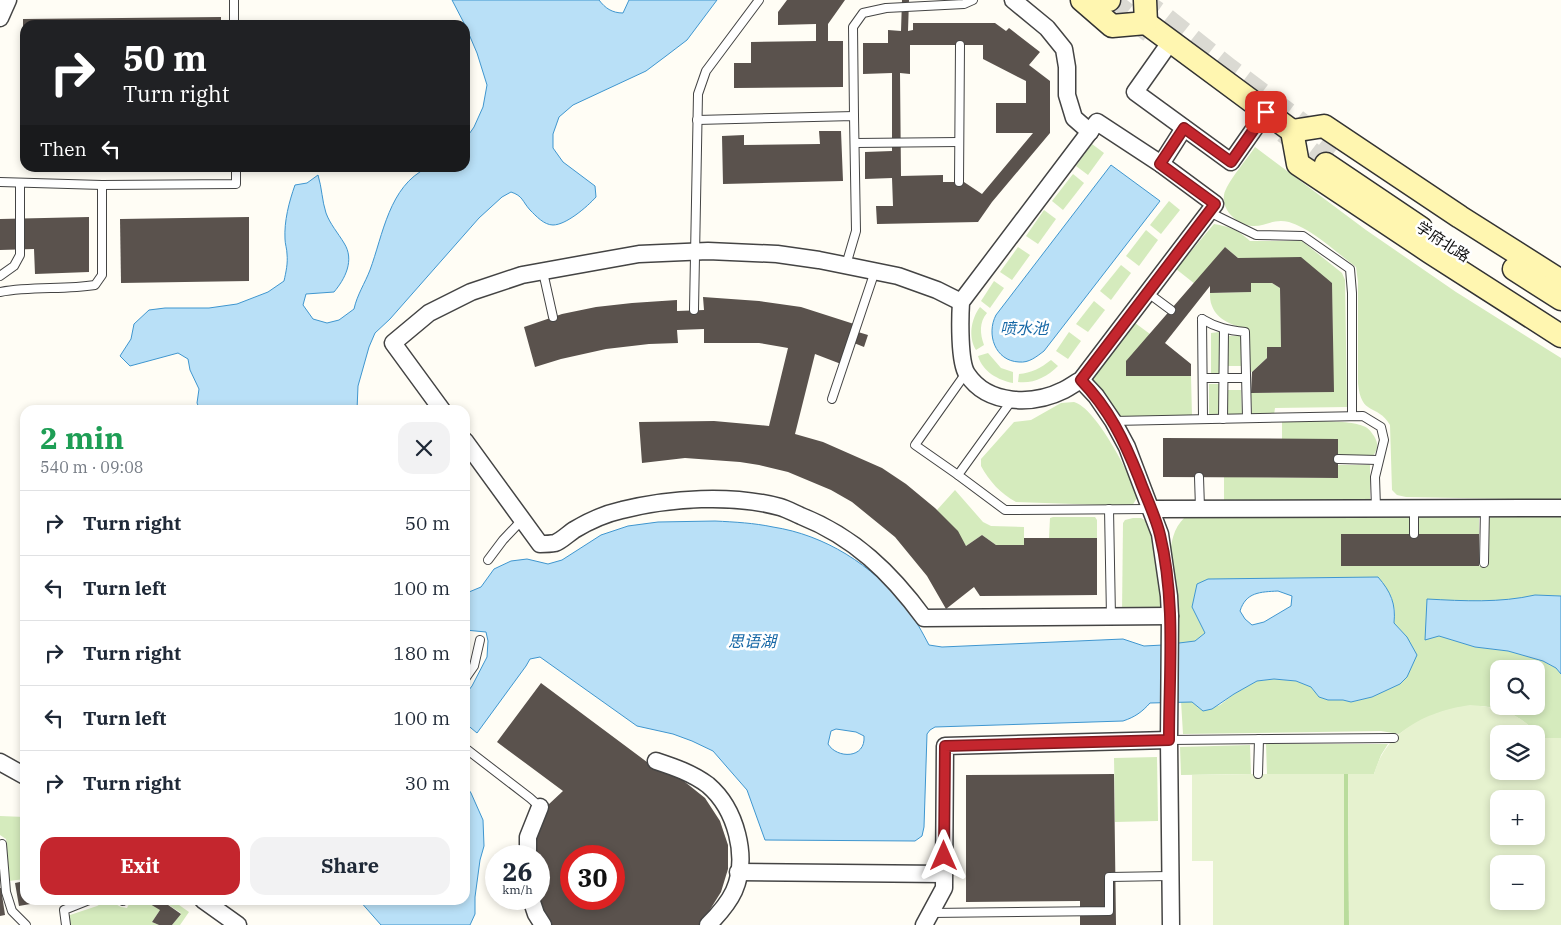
<!DOCTYPE html>
<html lang="en">
<head>
<meta charset="utf-8">
<style>
  :root { --surface:#fff; --page:#f2f2f3; --text:#1f2937; --muted:#747a83; --line:#e0e1e3; --accent:#c4262e }
  body { margin:0; font-family:"IBM Plex Serif","Noto Sans SC",serif; background:var(--page); color:var(--text); height:100vh; display:flex; flex-direction:column; font-size:19px; white-space:nowrap }
  * { box-sizing:border-box; margin:0 }
  p { font-size:16px; color:var(--muted) }
  .icon { flex:none; width:28px; height:28px; fill:none; stroke:currentColor; stroke-width:2; stroke-linecap:round; stroke-linejoin:round }
  .map { position:relative; flex:1; overflow:hidden }
  .drawer { position:absolute; left:20px; top:405px; width:450px; height:500px; display:flex; flex-direction:column; background:var(--surface); border-radius:15px; box-shadow:0 2px 8px #0003 }
  .drawer>* { flex:none }
  .hud { position:absolute; left:20px; top:20px; width:450px; height:152px; border-radius:15px; box-shadow:0 2px 8px #0003; background:#202124; color:#fff; overflow:hidden }
  .tools { position:absolute; left:1490px; top:660px; display:grid; gap:10px }
  .tools a { display:grid; place-items:center; width:55px; height:55px; border-radius:10px; background:var(--surface); box-shadow:0 2px 8px #0003; font-size:25px }
  .speed { position:absolute; left:485px; top:845px; display:flex; gap:10px; font-size:25px; font-weight:700; text-align:center }
  .speed>* { display:grid; place-content:center; width:65px; height:65px; border-radius:50%; background:var(--surface); box-shadow:0 2px 8px #0003; line-height:1 }
  .speed small { font-size:12px; font-weight:400 }
  .speed .limit { border:8px solid #d22; background:#fff; color:#111 }
  .pin { position:absolute; display:grid; place-items:center; width:42px; height:42px; color:#fff; margin:-21px; border-radius:10px; box-shadow:0 2px 8px #0006 }
  .me { position:absolute; width:55px; margin:-28px; rotate:0deg; stroke-linejoin:round; filter:drop-shadow(0 0 4px #0008) }
  .turn { display:flex; align-items:center; gap:18px; height:105px; padding:0 20px; font-size:22px }
  .turn .icon { width:65px; height:65px; stroke-width:2.5 }
  .turn b { display:block; font-size:35px; line-height:42px }
  .then { display:flex; align-items:center; height:48px; padding:0 20px; background:#0003; gap:10px; font-size:19px }
  .round { display:grid; place-items:center; flex:none; width:52px; height:52px; border-radius:15px; background:var(--page) }
  .summary { display:flex; align-items:center; justify-content:space-between; height:85px; padding:0 20px }
  h1 { font-size:30px; font-weight:700; line-height:38px; color:#1e9e55 }
  .button { display:flex; gap:10px; margin-top:auto; padding:10px 20px }
  .button a { flex:1; height:58px; border-radius:15px; background:var(--accent); color:#fff; font-size:20px; font-weight:700; line-height:58px; text-align:center }
  .button a+a { background:var(--page); color:var(--text) }
  ul { padding:0; list-style:none }
  li { display:flex; align-items:center; gap:15px; height:65px; padding:0 20px; border-top:1px solid var(--line) }
  li div { flex:1 }
  li b { display:block; font-size:19px }
  li em { font-style:normal }
  .map>svg:first-child { display:block }
  .green { fill:#d5ebbd; fill-rule:evenodd }
  .forest { fill:#b9dc9c }
  .pitch { fill:#e6f2cf; fill-rule:evenodd }
  .water { fill:#b9e0f7; stroke:#3f96cf; fill-rule:evenodd }
  .building { fill:#5a524d; fill-rule:evenodd }
  .lines { fill:none; stroke-linecap:round; stroke-linejoin:round }
  .secondary-tunnel { stroke:#dbdad3; stroke-width:22; stroke-dasharray:22 11; stroke-linecap:butt }
  .lane-casing { stroke:#444; stroke-width:10 }
  .street-casing { stroke:#444; stroke-width:19 }
  .secondary-casing { stroke:#333; stroke-width:25 }
  .lane { stroke:#fff; stroke-width:8 }
  .street { stroke:#fff; stroke-width:16 }
  .secondary { stroke:#fff6b0; stroke-width:22 }
  .route-casing { stroke:#7f191e; stroke-width:12 }
  .route { stroke:#c4262e; stroke-width:9 }
  .labels { text-anchor:middle; stroke-width:5; stroke-linejoin:round; paint-order:stroke }
  .street-label { font-size:15px; fill:#111; stroke:#fff }
  .water-label { font-size:16px; font-style:italic; fill:#1768a6; stroke:#fff }
</style>
</head>
<body>
<div class="map">
<svg width="1561" height="925" viewBox="0 0 1561 925">
  <rect width="100%" height="100%" fill="#fffdf5"/>
  <g class="green">
    <polygon points="1092,144 1104,153 1088,175 1076,166"/>
    <path d="M1255,147L1366,230L1456,292L1561,358V500L1406,497L1397,495L1392,490L1390,425C1377,403 1361,417 1358,383V282L1356,267C1336,252 1312,229 1289,222C1273,218 1265,227 1252,226C1242,225 1235,220 1229,213C1225,207 1223,202 1224,195C1226,183 1248,158 1255,147Z"/>
    <polygon points="1073,174 1084,183 1063,210 1052,201"/>
    <polygon points="1169,201 1180,210 1161,234 1150,225"/>
    <polygon points="1044,210 1056,219 1038,244 1026,236"/>
    <path d="M1214,224C1230,227 1237,229 1250,241H1302L1342,273L1345,280L1347,407L1275,408L1274,415L1252,416L1251,393L1333,392L1332,283L1238,258L1225,247L1195,284L1176,269Z"/>
    <polygon points="1146,230 1158,240 1139,266 1126,256"/>
    <polygon points="1018,247 1030,255 1012,280 1000,272"/>
    <polygon points="1121,265 1131,273 1111,300 1100,291"/>
    <polygon points="994,281 1004,288 990,308 981,301"/>
    <path d="M1251,283H1272L1280,288L1281,347H1267V358L1252,372L1249,371V329C1235,327 1217,320 1212,306C1210,302 1210,297 1210,293L1251,292Z"/>
    <polygon points="1094,301 1105,310 1088,332 1076,324"/>
    <path d="M980,307L987,313C979,322 980,334 984,345L976,350C968,337 971,319 980,307Z"/>
    <polygon points="1131,320 1150,334 1127,376 1191,376 1192,416 1115,417 1086,380"/>
    <polygon points="1069,332 1081,341 1068,359 1056,351"/>
    <polygon points="1219,332 1220,375 1211,375 1211,333"/>
    <rect x="1227" y="336" width="15" height="30"/>
    <path d="M988,353L1001,368L1013,372V383C998,380 983,372 978,356Z"/>
    <path d="M1051,360L1058,366C1047,377 1033,384 1018,382L1019,374C1031,373 1041,368 1051,360Z"/>
    <rect x="1209" y="384" width="11" height="31"/>
    <polygon points="1226,390 1241,390 1242,416 1227,416"/>
    <path d="M1074,402C1095,407 1132,476 1137,498L1132,506L1016,502C1001,494 989,481 981,466V459L1014,422L1031,420L1061,403Z"/>
    <path d="M1282,421C1301,422 1349,419 1363,426C1369,428 1371,432 1374,436C1379,444 1378,450 1372,457L1338,456V439H1282Z"/>
    <polygon points="1338,465 1370,465 1370,505 1224,504 1224,477 1337,478"/>
    <polygon points="955,490 983,522 991,526 1024,527 1024,545 996,545 982,535 966,546 937,510"/>
    <path d="M1409,514V534L1341,566H1488V514H1561V596L1535,595L1516,600L1457,601L1425,639L1439,636L1475,647L1508,651L1543,661L1556,668L1561,674V738H1541C1501,690 1445,702 1399,734L1381,731L1183,734L1181,701L1192,702L1203,711L1220,705L1234,694L1257,681L1274,679L1296,681L1311,687L1319,697L1328,700H1343L1351,702L1372,697L1407,637L1394,623L1395,611L1391,596L1197,584L1192,607L1205,633L1196,641L1177,644C1175,628 1174,612 1173,596C1171,570 1164,537 1185,517ZM1499,669H1536V706H1499Z"/>
    <rect x="1418" y="514" width="61" height="20"/>
    <polygon points="1053,517 1095,517 1097,520 1097,538 1049,538 1050,518"/>
    <polygon points="1133,518 1141,518 1153,525 1167,612 1122,613 1123,523 1125,520"/>
    <polygon points="1266,744 1388,744 1381,755 1374,774 1267,774"/>
    <polygon points="1250,745 1251,774 1181,775 1180,747"/>
    <polygon points="1157,757 1158,821 1115,822 1114,758"/>
    <polygon points="0,816 25,817 25,879 9,881 6,839 0,835"/>
    <polygon points="108,900 121,907 127,908 131,900 153,900 160,910 152,922 159,925 69,925 67,916 97,906"/>
    <polygon points="161,900 172,900 189,912 180,925 172,925 181,913"/>
  </g>
  <polygon class="forest" points="1344,774 1348,774 1349,925 1344,925"/>
  <g class="pitch">
    <path d="M1470,705C1502,707 1521,714 1541,738H1561V925H1349L1348,774H1374C1386,730 1429,711 1470,705ZM1499,734H1536V771H1499ZM1499,799H1536V836H1499ZM1499,864H1536V901H1499Z"/>
    <polygon points="1251,774 1344,774 1344,925 1213,925 1213,861 1192,861 1192,775"/>
  </g>
  <g class="water">
    <path d="M452,0H599C605,8 612,13 623,13L629,0H717L687,40L666,56L646,71L573,105L559,117L553,134V148L563,162L595,186L596,197C587,207 566,225 553,225C544,225 536,216 530,210C522,201 523,196 511,192L502,197L479,218L390,319L375,333L369,347L358,386L357,410H200L197,403L199,389L190,370L188,359L178,353L130,366L120,356L131,339L134,324L149,310L165,308H209L237,304L268,292L284,281C286,272 288,263 287,254C287,249 285,244 285,239C284,221 289,202 295,185L307,183L318,175C322,188 322,201 326,213C330,224 338,233 344,243C355,260 345,279 334,292L306,294L303,305L313,319L327,323L339,320L354,309C357,295 365,283 370,270C383,235 389,186 427,168C434,165 456,168 465,168V140L474,127L483,107L487,85L477,53L465,25Z"/>
    <path d="M1111,165L1160,201L1044,351C1036,357 1029,363 1019,362C995,361 986,334 996,315Z"/>
    <path d="M715,521C735,522 754,523 773,527C825,535 872,565 905,606C915,618 922,632 929,645L942,647L1123,639L1144,646L1163,645L1195,641L1205,633L1192,607L1197,584L1208,579L1378,577C1391,592 1396,604 1394,623L1407,637L1417,655L1407,677L1400,684L1372,697L1351,702L1343,700H1328L1319,697L1311,687L1296,681L1274,679L1257,681L1234,694L1212,709L1203,711L1192,702L1150,703C1142,712 1135,717 1123,721L935,727L930,730L927,734L924,827L922,836L915,841L765,840L747,790L713,751L692,741L673,734L637,726L540,657L530,659L526,666L477,733L465,723V695L472,686L487,657L488,641L486,632L465,630V588L469,592L481,587L494,569L511,561L527,559L548,564L562,560L601,535L628,526L658,522ZM1278,591L1292,596L1291,606L1264,622L1252,625L1245,619L1240,611C1246,592 1260,592 1278,591ZM836,729L856,732L864,736C866,759 837,759 828,744L831,731Z"/>
    <path d="M1535,595L1561,596V674L1556,668L1543,661L1508,651L1475,647L1439,636L1425,640L1427,599C1464,601 1500,603 1535,595Z"/>
    <polygon points="465,784 471,793 483,820 484,846 480,860 475,897 475,914 470,925 381,925 359,900 465,900"/>
  </g>
  <g class="building">
    <polygon points="787,0 845,0 828,24 828,41 843,41 843,87 734,88 734,63 751,63 751,42 816,41 816,24 778,25 778,12"/>
    <path d="M902,0H909L908,31L913,30V23H995L1006,31L1009,28L1040,52L1029,65L1050,81V133L992,202L978,222L877,224L876,206H893L892,178L865,179V152L892,151V73L863,74V43H888V30L901,31ZM910,45H983V59L1026,81V103H996V133H1033L982,194L964,182H943V175L901,176L900,73L910,74Z"/>
    <polygon points="221,17 221,25 25,25 25,36 23,36 23,19"/>
    <polygon points="819,131 841,131 843,181 723,184 722,136 744,135 744,145 820,144"/>
    <polygon points="89,217 89,272 35,274 34,249 0,250 0,219"/>
    <polygon points="249,217 249,281 121,283 120,219"/>
    <polygon points="1225,247 1238,258 1301,257 1332,283 1334,392 1251,393 1252,372 1267,358 1267,347 1281,347 1280,288 1272,283 1251,283 1251,292 1210,293 1210,286 1165,343 1191,364 1191,376 1126,376 1126,361"/>
    <polygon points="703,297 759,301 801,307 854,324 858,332 868,335 864,347 854,343 841,364 815,354 795,434 823,442 882,468 906,484 935,508 958,531 966,546 982,535 996,545 1024,545 1024,538 1097,538 1097,595 980,596 974,587 946,609 927,576 895,537 852,502 831,490 788,472 759,465 740,462 685,458 642,463 639,422 714,421 769,426 788,348 759,343 704,343 704,329 677,330 678,343 649,344 606,349 561,359 535,367 524,327 562,314 596,307 632,303 677,300 677,311 704,310"/>
    <polygon points="1163,438 1338,439 1338,478 1163,477"/>
    <rect x="1341" y="534" width="138" height="32"/>
    <path d="M541,683L659,771L680,778L705,798L720,821L728,845V869L721,892L706,916L718,925H546L539,899V856H532L539,819L548,805L563,791L497,742ZM571,856H614V899H571Z"/>
    <polygon points="1114,774 1116,925 1080,925 1080,901 966,902 966,775"/>
    <polygon points="25,881 25,900 47,901 19,906 15,883"/>
    <polygon points="0,888 1,888 5,915 0,916"/>
    <polygon points="153,900 161,900 181,914 172,925 159,925 152,922 160,910 150,904"/>
  </g>
  <g class="lines">
    <g class="secondary-tunnel">
      <polyline points="1109,0 1150,32"/>
      <polyline points="1139,0 1161,15 1229,69 1336,150"/>
      <polyline points="1284,132 1326,164"/>
    </g>
    <g class="lane-casing">
      <g id="lane">
        <polyline points="234,0 234,25"/>
        <polyline points="854,116 853,27 863,13 886,8 964,4 973,0"/>
        <polyline points="697,120 854,116 856,231 846,265"/>
        <polyline points="855,143 959,142"/>
        <polyline points="0,182 102,185 236,184 236,168"/>
        <polyline points="959,182 960,45"/>
        <polyline points="1209,212 1256,235 1303,236 1350,269 1352,293 1352,416"/>
        <polyline points="543,272 553,317"/>
        <polyline points="0,276 14,266 20,255 20,183"/>
        <path d="M0,292C32,286 64,290 95,285L102,275V185"/>
        <polyline points="1148,293 1171,310"/>
        <polyline points="694,310 698,94 706,71 759,0"/>
        <path d="M1202,319C1217,328 1228,330 1245,332L1247,418"/>
        <polyline points="1202,319 1203,419"/>
        <polyline points="1203,378 1246,378"/>
        <polyline points="832,399 875,271"/>
        <polyline points="1012,400 958,475 1005,510 1151,509"/>
        <polyline points="1223,419 1224,329"/>
        <polyline points="1113,421 1363,416 1381,427 1384,440 1375,477 1376,508"/>
        <polyline points="1338,459 1378,460"/>
        <polyline points="958,475 915,445 966,373"/>
        <polyline points="1199,477 1200,508"/>
        <polyline points="1414,508 1414,534"/>
        <polyline points="1109,509 1111,617"/>
        <polyline points="488,560 503,540 522,520"/>
        <polyline points="1484,563 1485,508"/>
        <polyline points="465,679 474,666 480,640"/>
        <polyline points="1169,740 1394,738"/>
        <polyline points="465,748 530,798 540,807"/>
        <polyline points="1258,774 1259,739"/>
        <polyline points="2,844 6,892 12,911 26,925"/>
        <polyline points="121,900 123,901"/>
        <polyline points="931,913 1109,911 1109,877 1170,876"/>
        <polyline points="66,925 64,910 89,900"/>
      </g>
    </g>
    <g class="street-casing">
      <g id="street">
        <polyline points="1013,0 1047,28 1064,49 1067,67 1067,95 1074,118 1090,132"/>
        <polyline points="0,18 8,0"/>
        <polyline points="1171,41 1135,92 1231,162 1266,112"/>
        <path d="M1097,122L1161,164L1215,204L1081,380C1075,383 1070,387 1064,390C1034,405 988,406 967,374C959,362 960,318 961,302Z"/>
        <polyline points="1161,164 1184,128"/>
        <polyline points="1081,380 1096,396 1113,421 1127,447 1160,534 1169,596 1170,616 1169,740 1171,925"/>
        <polyline points="442,410 393,343 429,313 471,292 522,275 639,254 708,251 777,254 819,260 898,276 937,290 961,302"/>
        <path d="M465,441L540,544C544,544 550,544 555,543C561,541 568,534 574,530C589,521 604,514 622,510C670,498 732,494 780,507C787,509 794,513 801,516C854,537 891,573 924,618L1170,616"/>
        <polyline points="1151,509 1561,508"/>
        <path d="M656,761C674,767 692,773 708,785C736,809 749,857 734,891C728,904 718,915 708,925"/>
        <polyline points="0,762 25,776"/>
        <polyline points="528,856 528,837 540,807"/>
        <polyline points="738,872 944,874"/>
        <polyline points="531,899 536,914 543,925"/>
        <polyline points="203,900 238,925"/>
        <polyline points="924,925 944,888 945,746 1169,740"/>
      </g>
    </g>
    <g class="secondary-casing">
      <g id="secondary">
        <polyline points="1082,0 1112,26 1146,23 1292,131 1298,164 1430,252 1561,336"/>
        <polyline points="1108,0 1109,0"/>
        <polyline points="1145,0 1146,23"/>
        <polyline points="1292,131 1324,126 1460,217 1561,281"/>
        <polyline points="1326,164 1421,228"/>
        <polyline points="1514,269 1561,299"/>
      </g>
    </g>
    <use href="#lane" class="lane"/>
    <use href="#street" class="street"/>
    <use href="#secondary" class="secondary"/>
  </g>
  <g class="lines">
    <g class="route-casing">
      <path id="route" d="M944,856L945,746L1169,740C1169,672 1176,601 1160,535C1156,517 1145,495 1139,478C1124,440 1109,409 1081,380L1215,204L1160,164L1184,128L1231,162L1266,112"/>
    </g>
    <use href="#route" class="route"/>
  </g>
  <g class="labels">
    <g class="street-label">
      <text transform="translate(1443 242) rotate(33)" y="5">学府北路</text>
    </g>
    <g class="water-label">
      <text x="1024" y="334">喷水池</text>
      <text x="752" y="647">思语湖</text>
    </g>
  </g>
</svg>
<div class="tools">
<a><svg class="icon" aria-label="search" viewBox="0 0 24 24"><circle cx="10" cy="10" r="6"/><path d="M15 15l6 6"/></svg></a>
<a><svg class="icon" aria-label="layers" viewBox="0 0 24 24"><path d="M12 4l9 5-9 5-9-5zM3 14l9 5 9-5"/></svg></a>
<a>+</a>
<a>−</a>
</div>
<div class="speed"><div>26<small>km/h</small></div><div class="limit">30</div></div>
<div class="pin" style="left:1266px;top:112px;background:#d93025"><svg class="icon" aria-label="arrive" viewBox="0 0 24 24"><path d="M6 21V4h12l-3 4 3 4H6"/></svg></div>
<svg class="me" style="left:944px;top:856px" viewBox="-20 -20 40 40"><path d="M0-17L14 15 0 8-14 15z" fill="#c4262e" stroke="#fff" stroke-width="4"/></svg>
<div class="hud">
<div class="turn"><svg class="icon" aria-label="right" viewBox="0 0 24 24"><path d="M7 20v-9h11M14 6l5 5-5 5"/></svg><div><b>50 m</b>Turn right</div></div>
<div class="then">Then<svg class="icon" aria-label="left" viewBox="0 0 24 24"><path d="M17 20v-9H6M10 6l-5 5 5 5"/></svg></div>
</div>
<section class="drawer">
<div class="summary"><div><h1>2 min</h1><p>540 m · 09:08</p></div><a class="round"><svg class="icon" aria-label="close" viewBox="0 0 24 24"><path d="M6 6l12 12M18 6L6 18"/></svg></a></div>
<ul>
<li><svg class="icon" aria-label="right" viewBox="0 0 24 24"><path d="M7 20v-9h11M14 6l5 5-5 5"/></svg><div><b>Turn right</b></div><em>50 m</em></li>
<li><svg class="icon" aria-label="left" viewBox="0 0 24 24"><path d="M17 20v-9H6M10 6l-5 5 5 5"/></svg><div><b>Turn left</b></div><em>100 m</em></li>
<li><svg class="icon" aria-label="right" viewBox="0 0 24 24"><path d="M7 20v-9h11M14 6l5 5-5 5"/></svg><div><b>Turn right</b></div><em>180 m</em></li>
<li><svg class="icon" aria-label="left" viewBox="0 0 24 24"><path d="M17 20v-9H6M10 6l-5 5 5 5"/></svg><div><b>Turn left</b></div><em>100 m</em></li>
<li><svg class="icon" aria-label="right" viewBox="0 0 24 24"><path d="M7 20v-9h11M14 6l5 5-5 5"/></svg><div><b>Turn right</b></div><em>30 m</em></li>
</ul>
<div class="button"><a>Exit</a><a>Share</a></div>
</section>
</div>
</body>
</html>
